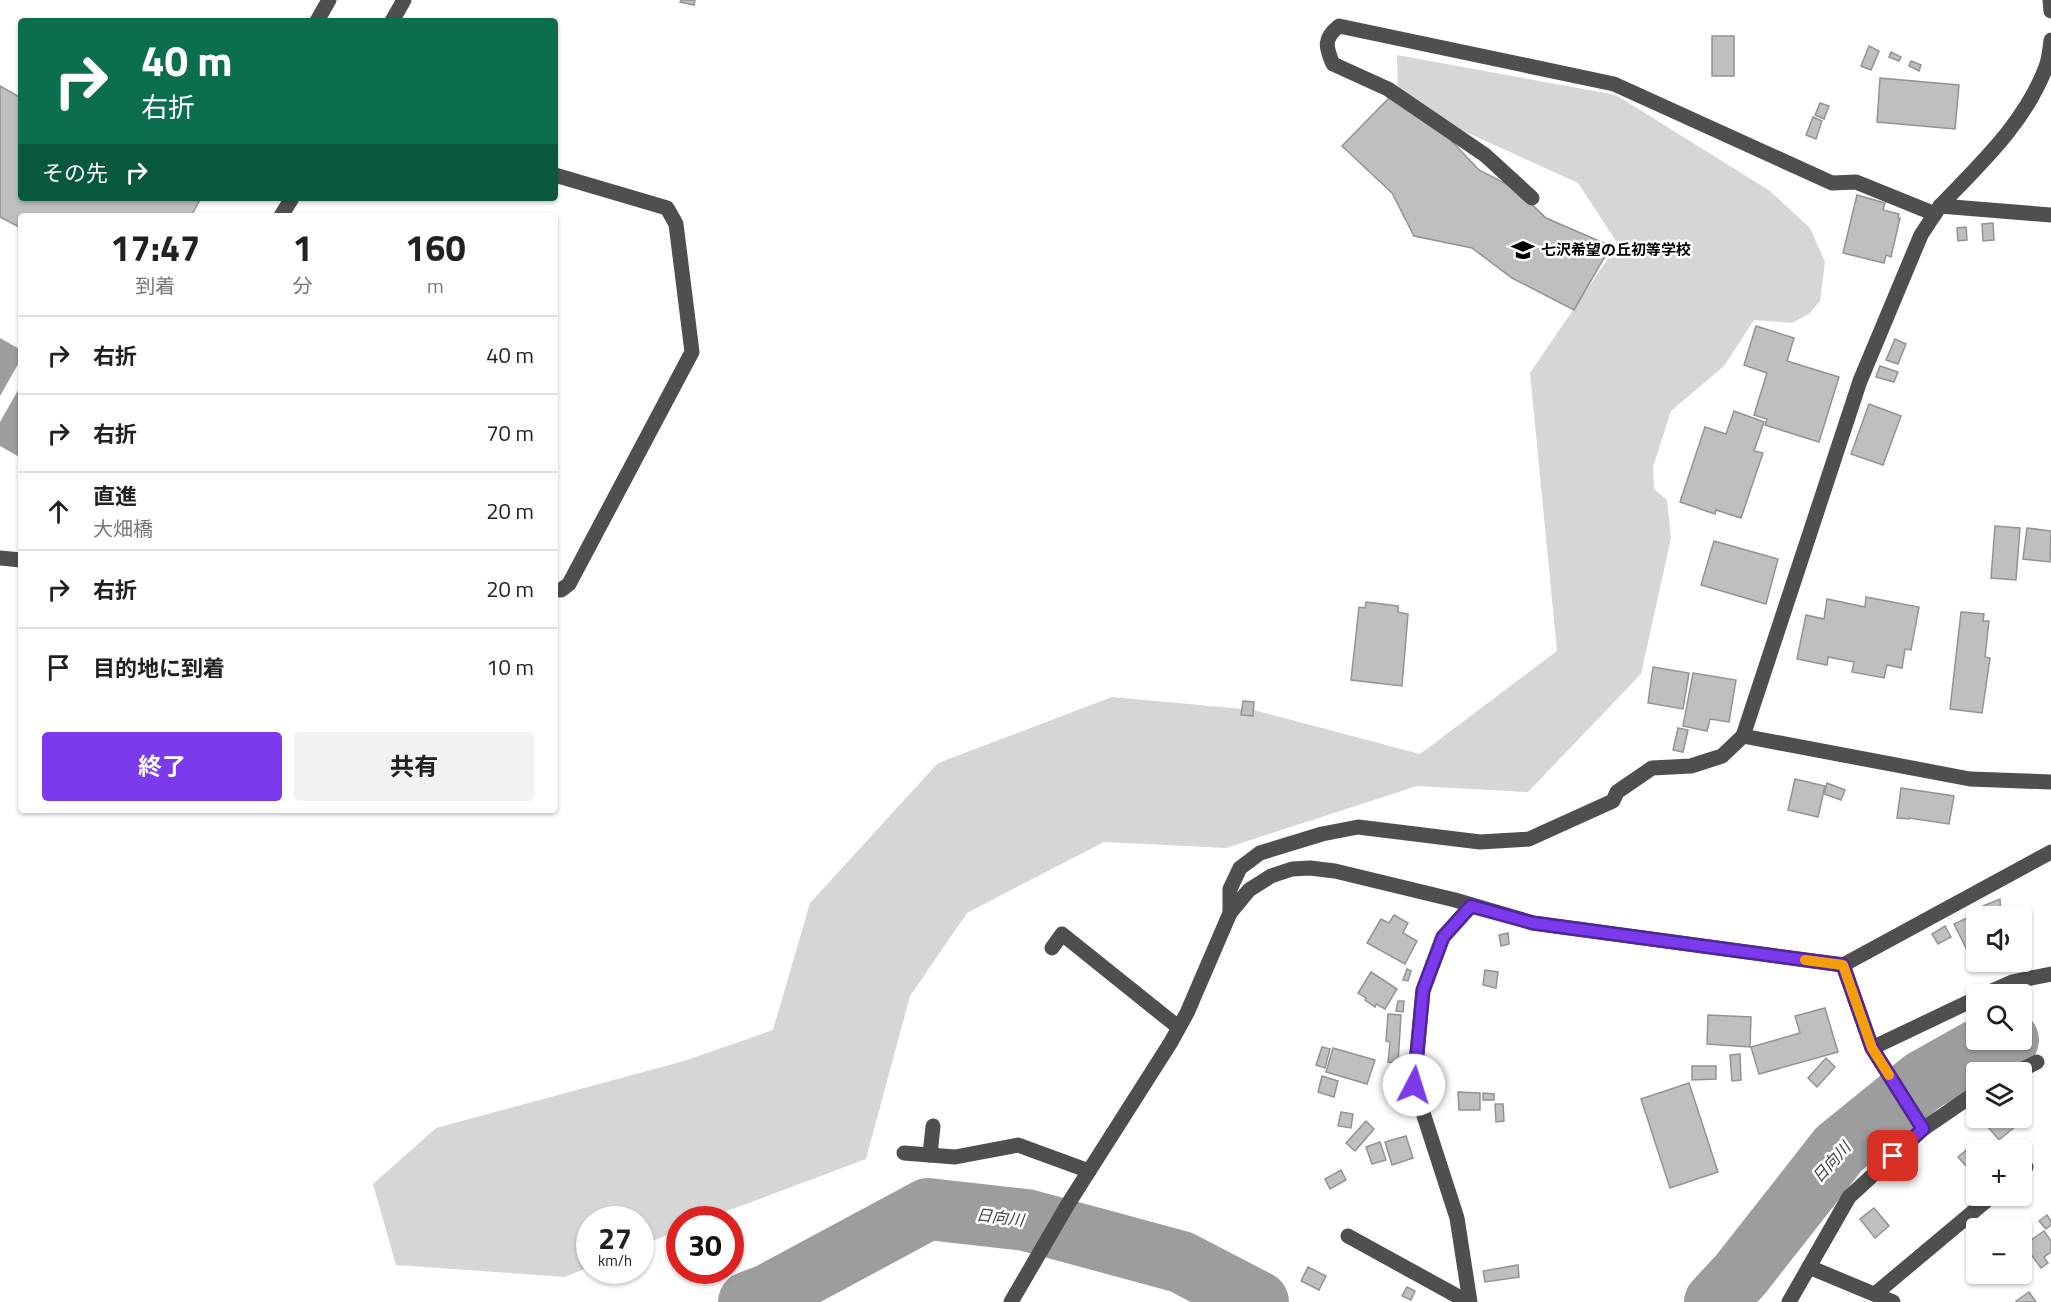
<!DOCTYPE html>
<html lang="ja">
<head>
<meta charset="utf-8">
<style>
  :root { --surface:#fff; --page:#f2f2f2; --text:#202124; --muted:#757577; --line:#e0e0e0; --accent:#7c3aed }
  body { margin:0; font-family:"Titillium Web","Noto Sans JP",sans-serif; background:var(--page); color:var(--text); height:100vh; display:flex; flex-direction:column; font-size:22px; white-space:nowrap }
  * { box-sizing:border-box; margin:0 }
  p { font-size:20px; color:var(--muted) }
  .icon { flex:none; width:33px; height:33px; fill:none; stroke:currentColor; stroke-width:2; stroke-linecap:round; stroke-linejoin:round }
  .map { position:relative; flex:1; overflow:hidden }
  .sheet { position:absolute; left:18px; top:213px; width:540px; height:600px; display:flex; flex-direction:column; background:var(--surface); border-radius:6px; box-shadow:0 2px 4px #0004 }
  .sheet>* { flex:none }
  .hud { position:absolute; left:18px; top:18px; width:540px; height:183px; border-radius:6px; box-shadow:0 2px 4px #0004; background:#0b6e4f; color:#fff; overflow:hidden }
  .buttons { position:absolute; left:1966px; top:906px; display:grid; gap:12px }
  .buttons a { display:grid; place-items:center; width:66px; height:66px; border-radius:6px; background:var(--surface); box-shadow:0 2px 4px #0004; font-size:30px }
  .speed { position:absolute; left:576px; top:1206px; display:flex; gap:12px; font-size:30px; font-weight:700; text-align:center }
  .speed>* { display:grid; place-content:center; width:78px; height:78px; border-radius:50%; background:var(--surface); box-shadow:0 2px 4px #0004; line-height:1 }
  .speed small { font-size:15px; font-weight:400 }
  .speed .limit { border:9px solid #d22; background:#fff; color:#111 }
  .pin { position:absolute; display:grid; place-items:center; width:51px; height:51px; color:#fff; margin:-26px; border-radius:12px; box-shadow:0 3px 9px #0006 }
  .me { position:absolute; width:66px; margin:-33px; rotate:5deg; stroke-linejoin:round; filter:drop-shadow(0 0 4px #0008) }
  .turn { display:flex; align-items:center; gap:21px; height:126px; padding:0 24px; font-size:27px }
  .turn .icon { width:78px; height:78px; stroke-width:2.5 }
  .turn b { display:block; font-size:42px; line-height:51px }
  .then { display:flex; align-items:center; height:57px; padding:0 24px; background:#0003; gap:12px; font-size:22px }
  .eta { display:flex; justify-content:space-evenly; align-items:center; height:102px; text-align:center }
  .eta b { font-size:36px; font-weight:700; line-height:42px }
  .button { display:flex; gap:12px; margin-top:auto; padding:12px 24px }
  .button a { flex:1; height:69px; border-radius:6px; background:var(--accent); color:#fff; font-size:24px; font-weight:700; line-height:69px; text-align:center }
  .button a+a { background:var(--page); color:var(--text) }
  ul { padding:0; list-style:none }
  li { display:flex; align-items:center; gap:18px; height:78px; padding:0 24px; border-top:2px solid var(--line) }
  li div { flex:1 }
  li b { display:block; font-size:22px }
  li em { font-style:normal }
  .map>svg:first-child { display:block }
  .green { fill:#d6d6d6 }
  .water { fill:#9d9d9d }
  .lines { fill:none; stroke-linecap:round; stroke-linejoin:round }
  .river { stroke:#9d9d9d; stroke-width:62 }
  .building { fill:#bfbfbf; stroke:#939393; stroke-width:1.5 }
  .minor { stroke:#4f4f4f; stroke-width:15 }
  .route-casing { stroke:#51269a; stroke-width:15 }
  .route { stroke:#7c3aed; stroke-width:10 }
  .slow { stroke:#f59e0b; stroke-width:10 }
  .labels { text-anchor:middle; stroke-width:5; stroke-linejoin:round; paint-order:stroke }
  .poi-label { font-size:15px; font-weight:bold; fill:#000; stroke:#fff; text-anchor:start }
  .water-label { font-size:16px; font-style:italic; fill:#3e3e3e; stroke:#fff }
</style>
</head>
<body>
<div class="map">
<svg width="2051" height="1302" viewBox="0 0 2051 1302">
  <rect width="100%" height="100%" fill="#fff"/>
  <polygon class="green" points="1397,55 1616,95 1770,191 1810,228 1825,262 1820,301 1809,314 1792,323 1754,320 1724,366 1671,411 1653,467 1654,489 1667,500 1671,538 1641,674 1528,792 1417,786 1226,848 1104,842 967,913 910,996 866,1159 706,1219 680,1220 679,1230 641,1246 640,1220 590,1220 589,1267 565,1277 396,1265 373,1184 436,1128 684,1061 773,1030 810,903 938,763 1112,697 1254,710 1420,754 1557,651 1530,373 1618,244 1578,183 1398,101"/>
  <g class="water">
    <polygon points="0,338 21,350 21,359 0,396"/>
    <polygon points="21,385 21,458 0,446 0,422"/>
  </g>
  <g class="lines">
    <g class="river">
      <polyline points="749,1302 768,1295 928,1209 1026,1220 1181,1262 1258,1302"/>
      <polyline points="1715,1302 1741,1274 1839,1149 1923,1081 1980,1049 2008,1040"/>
    </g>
  </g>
  <g class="building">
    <polygon points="681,0 695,0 694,5 680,2"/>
    <rect x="1712" y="36" width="22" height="40"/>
    <polygon points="1869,46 1879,51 1871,70 1861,66"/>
    <polygon points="1891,52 1901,57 1899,61 1889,57"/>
    <polygon points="1911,61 1921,65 1919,71 1909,66"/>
    <polygon points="1880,78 1959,85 1955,129 1877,122"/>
    <polygon points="0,86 21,98 21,198 201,198 191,216 21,216 21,228 0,217"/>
    <polygon points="1390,97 1447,136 1479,170 1516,189 1546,218 1611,246 1574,310 1512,278 1472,248 1414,236 1392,193 1342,146"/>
    <polygon points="1820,103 1829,106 1824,119 1815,115"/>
    <polygon points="1813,117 1822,121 1816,139 1806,135"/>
    <polygon points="1857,195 1885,203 1883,210 1899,214 1898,218 1900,218 1891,257 1886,255 1884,263 1843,253"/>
    <polygon points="1993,223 1994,240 1983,241 1982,224"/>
    <polygon points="1966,227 1967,240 1958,241 1957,228"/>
    <polygon points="1756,326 1794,338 1787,361 1839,377 1819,442 1765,425 1767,419 1754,415 1767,373 1744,365"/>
    <polygon points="1895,339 1906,344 1898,364 1886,360"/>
    <polygon points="1880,366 1898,372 1894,382 1876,377"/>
    <polygon points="1869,404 1901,416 1883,465 1851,454"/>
    <polygon points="1734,411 1764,422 1754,451 1763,453 1741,518 1716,510 1715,514 1680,502 1705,427 1726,434"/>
    <polygon points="1995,526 2020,528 2016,580 1991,578"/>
    <polygon points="2027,528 2051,531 2050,562 2023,559"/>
    <polygon points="1714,541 1778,559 1766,604 1701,585"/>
    <polygon points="1866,597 1919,607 1911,650 1905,649 1902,668 1887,665 1884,678 1852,672 1854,662 1828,657 1827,665 1797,659 1806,615 1824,619 1827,599 1865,607"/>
    <polygon points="1366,602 1398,606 1398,612 1408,614 1402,686 1351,680 1359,607 1365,608"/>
    <polygon points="1961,612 1984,614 1983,621 1989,621 1985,657 1990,658 1982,713 1950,709"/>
    <polygon points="1653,667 1689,673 1683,709 1648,703"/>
    <polygon points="1693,673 1736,680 1729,722 1710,719 1707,731 1683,726"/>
    <polygon points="1243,701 1254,702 1253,716 1241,715"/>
    <polygon points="1678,728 1688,730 1683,752 1673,750"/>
    <polygon points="1795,779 1825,786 1818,817 1788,810"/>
    <polygon points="1827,783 1845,790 1841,800 1824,794"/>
    <polygon points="1901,788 1954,796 1949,824 1909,818 1909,819 1897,818"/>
    <polygon points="2000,899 2001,916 1977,916 1977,944 1967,950 1954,924 1984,910 1983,906"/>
    <polygon points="1394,915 1408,923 1403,933 1417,941 1405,964 1367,943 1381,919 1389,923"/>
    <polygon points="1945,926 1951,937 1938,944 1932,934"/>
    <polygon points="1508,933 1509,944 1501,946 1499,935"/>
    <polygon points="1407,969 1411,971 1408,981 1403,980"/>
    <polygon points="1485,970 1498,972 1496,988 1483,985"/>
    <polygon points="1371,972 1397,989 1385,1009 1376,1004 1375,1007 1365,1000 1366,998 1358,993"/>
    <polygon points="1398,1001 1404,1001 1403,1012 1396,1011"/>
    <polygon points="1825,1008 1838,1052 1759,1074 1751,1047 1800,1033 1795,1016"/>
    <polygon points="1388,1014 1401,1015 1398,1063 1388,1062 1390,1042 1386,1041"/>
    <polygon points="1708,1015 1751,1017 1750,1047 1707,1044"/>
    <polygon points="1322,1047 1330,1049 1325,1068 1316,1065"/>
    <polygon points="1333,1048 1375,1060 1367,1084 1326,1072"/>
    <polygon points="1740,1054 1741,1080 1732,1081 1730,1055"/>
    <polygon points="1826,1058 1835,1067 1817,1087 1808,1078"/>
    <polygon points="1692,1066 1716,1066 1716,1079 1692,1080"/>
    <polygon points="1322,1076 1338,1081 1334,1097 1318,1092"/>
    <polygon points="1689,1083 1718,1172 1670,1188 1641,1099"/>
    <polygon points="1458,1092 1480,1093 1480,1110 1459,1110"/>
    <polygon points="1483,1093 1494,1094 1494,1100 1483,1100"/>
    <polygon points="1495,1104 1503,1104 1504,1121 1496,1122"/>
    <polygon points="1341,1112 1353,1114 1351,1128 1338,1126"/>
    <polygon points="1985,1118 2009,1118 2016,1126 1999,1140 1982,1120"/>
    <polygon points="1366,1121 1374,1129 1355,1151 1346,1143"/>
    <polygon points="1406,1136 1413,1158 1392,1165 1385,1142"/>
    <polygon points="1380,1142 1386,1160 1372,1164 1366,1147"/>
    <polygon points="1971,1146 1977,1153 1977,1178 1958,1157"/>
    <polygon points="1341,1170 1346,1180 1330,1189 1325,1179"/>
    <polygon points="1874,1208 1889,1226 1875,1238 1860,1219"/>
    <polygon points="2047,1215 2051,1221 2051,1225 2046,1229 2039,1221"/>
    <polygon points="2044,1231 2051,1241 2051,1252 2044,1257 2048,1263 2041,1268 2024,1245"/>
    <polygon points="1518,1265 1519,1277 1485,1282 1483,1271"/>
    <polygon points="1308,1267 1326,1276 1319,1290 1301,1281"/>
    <polygon points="1407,1287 1415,1291 1411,1300 1402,1296"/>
    <polygon points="2029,1292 2036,1302 2017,1302 2016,1301"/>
  </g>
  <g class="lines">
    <g class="minor">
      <polyline points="2050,0 2051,11"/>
      <polyline points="317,21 329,0"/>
      <polyline points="392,21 404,0"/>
      <polyline points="555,175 667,208 676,224 692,352 569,584 561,590 555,590"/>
      <path d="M1532,198L1485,155L1388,89L1333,64C1325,46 1324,38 1339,26L1614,84L1832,183L1856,182L1935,214"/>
      <path d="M1940,206C1980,164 2025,123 2046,67C2049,59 2050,49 2051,40"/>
      <polyline points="2051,215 1940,206 1921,235 1860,381 1743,736 1970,779 2051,782"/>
      <polyline points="281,216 292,198"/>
      <polyline points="0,558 21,560"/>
      <polyline points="1230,913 1230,889 1240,868 1260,853 1322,834 1358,827 1480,842 1529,839 1613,801 1617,792 1652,768 1691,766 1722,756 1743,736"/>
      <polyline points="1052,948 1062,934 1178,1027"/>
      <polyline points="1843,965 1872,1048 1923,1129"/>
      <polyline points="1985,994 2012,982 2051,974"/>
      <polyline points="1872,1048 1977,998"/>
      <polyline points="2017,1072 2037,1062"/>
      <polyline points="904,1153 955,1157 1018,1145 1089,1171"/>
      <polyline points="930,1155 933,1126"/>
      <polyline points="2022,1170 2026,1167"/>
      <polyline points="1348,1236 1468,1302"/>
      <polyline points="1809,1267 1893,1302"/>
      <polyline points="1875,1294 1992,1196"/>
      <polyline points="1011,1302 1068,1204 1171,1042 1187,1013 1230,913 1249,890 1271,876 1292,869 1310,868 1335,871 1455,900 1533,923 1843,965 2051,852"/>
      <polyline points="1470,1302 1457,1218 1414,1085 1423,991 1443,937 1471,906"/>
      <polyline points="1789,1302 1849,1197 1923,1129 1977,1092"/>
    </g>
  </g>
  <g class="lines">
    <g class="route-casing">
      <polyline id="route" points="1414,1085 1423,990 1443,937 1471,906 1533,923 1843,965 1872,1048 1923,1129 1893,1156"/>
    </g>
    <use href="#route" class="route"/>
    <polyline class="slow" points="1805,960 1843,965 1872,1048 1889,1075"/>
  </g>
  <defs>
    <g id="school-bare" transform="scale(1.8)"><path d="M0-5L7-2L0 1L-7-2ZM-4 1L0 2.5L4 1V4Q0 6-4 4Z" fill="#000" stroke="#fff" stroke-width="2.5" paint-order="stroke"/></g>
  </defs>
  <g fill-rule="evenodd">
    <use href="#school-bare" x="1523" y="250"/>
  </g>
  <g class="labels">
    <g class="poi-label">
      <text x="1541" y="255">七沢希望の丘初等学校</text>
    </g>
    <g class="water-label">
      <text transform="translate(1831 1162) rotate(-48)" y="6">日向川</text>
      <text transform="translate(1000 1217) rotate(7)" y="6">日向川</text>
    </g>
  </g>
</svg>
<div class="buttons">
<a><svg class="icon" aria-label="sound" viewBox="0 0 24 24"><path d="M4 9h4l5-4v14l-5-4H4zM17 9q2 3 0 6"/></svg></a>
<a><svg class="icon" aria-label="search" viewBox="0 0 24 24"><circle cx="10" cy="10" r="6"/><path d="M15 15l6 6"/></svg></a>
<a><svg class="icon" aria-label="layers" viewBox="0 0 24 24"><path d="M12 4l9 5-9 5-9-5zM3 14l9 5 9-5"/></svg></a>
<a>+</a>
<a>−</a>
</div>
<div class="speed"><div>27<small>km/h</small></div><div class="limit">30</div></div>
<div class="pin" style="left:1893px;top:1156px;background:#d93025"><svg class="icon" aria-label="arrive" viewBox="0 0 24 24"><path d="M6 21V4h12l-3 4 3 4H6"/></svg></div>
<svg class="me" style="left:1414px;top:1085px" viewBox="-20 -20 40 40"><circle r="19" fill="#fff"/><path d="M0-13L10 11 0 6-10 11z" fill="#7c3aed"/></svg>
<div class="hud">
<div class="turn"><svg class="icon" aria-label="right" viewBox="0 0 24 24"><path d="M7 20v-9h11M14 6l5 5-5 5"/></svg><div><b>40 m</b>右折</div></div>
<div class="then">その先<svg class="icon" aria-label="right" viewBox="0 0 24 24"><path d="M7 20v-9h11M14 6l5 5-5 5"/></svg></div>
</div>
<section class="sheet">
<div class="eta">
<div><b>17:47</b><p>到着</p></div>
<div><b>1</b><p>分</p></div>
<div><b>160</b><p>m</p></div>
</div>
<ul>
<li><svg class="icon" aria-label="right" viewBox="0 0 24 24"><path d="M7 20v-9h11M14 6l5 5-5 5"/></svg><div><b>右折</b></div><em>40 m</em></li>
<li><svg class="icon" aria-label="right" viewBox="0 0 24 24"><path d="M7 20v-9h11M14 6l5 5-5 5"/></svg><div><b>右折</b></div><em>70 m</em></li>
<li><svg class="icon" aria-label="ahead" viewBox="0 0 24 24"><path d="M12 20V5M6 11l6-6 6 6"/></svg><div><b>直進</b><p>大畑橋</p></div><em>20 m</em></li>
<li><svg class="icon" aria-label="right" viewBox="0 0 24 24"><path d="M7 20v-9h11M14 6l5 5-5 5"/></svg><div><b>右折</b></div><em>20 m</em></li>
<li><svg class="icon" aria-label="arrive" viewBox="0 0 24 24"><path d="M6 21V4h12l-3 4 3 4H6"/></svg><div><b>目的地に到着</b></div><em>10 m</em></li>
</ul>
<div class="button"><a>終了</a><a>共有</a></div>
</section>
</div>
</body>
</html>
